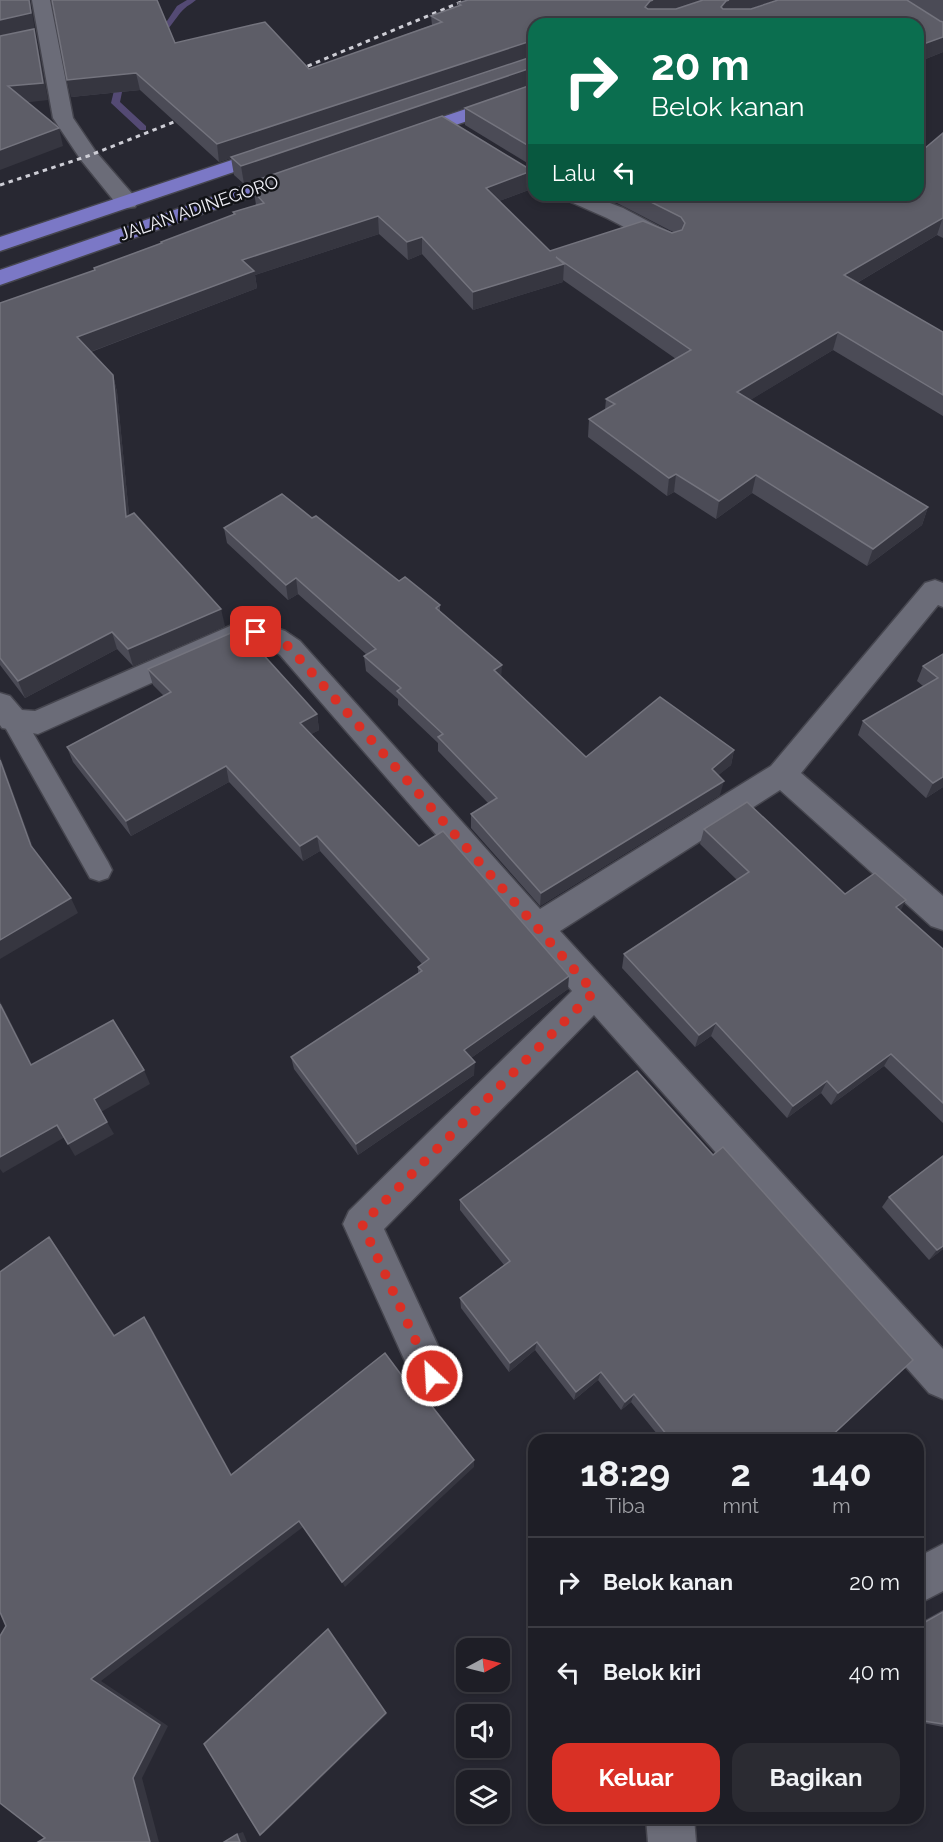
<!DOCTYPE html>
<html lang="id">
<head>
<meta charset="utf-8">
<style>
  :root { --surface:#1e1e26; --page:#2b2b32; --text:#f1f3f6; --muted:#a1a2a7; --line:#3c3c43; --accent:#d93025 }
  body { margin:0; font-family:Raleway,sans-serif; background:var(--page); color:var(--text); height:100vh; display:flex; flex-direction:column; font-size:22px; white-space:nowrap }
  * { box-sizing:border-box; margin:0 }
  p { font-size:20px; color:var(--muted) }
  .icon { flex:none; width:33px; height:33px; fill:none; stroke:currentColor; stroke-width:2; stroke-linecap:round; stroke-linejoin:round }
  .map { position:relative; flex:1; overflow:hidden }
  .drawer { position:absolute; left:528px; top:1434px; width:396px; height:390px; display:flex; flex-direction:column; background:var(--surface); border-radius:18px; box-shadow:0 3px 9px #0003,0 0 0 2px var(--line) }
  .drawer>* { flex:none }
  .hud { position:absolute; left:528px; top:18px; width:396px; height:183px; border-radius:18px; box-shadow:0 3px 9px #0003,0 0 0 2px var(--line); background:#0b6e4f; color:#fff; overflow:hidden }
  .needle { width:39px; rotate:83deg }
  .buttons { position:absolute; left:456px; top:1638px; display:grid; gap:12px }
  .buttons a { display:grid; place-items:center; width:54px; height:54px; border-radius:12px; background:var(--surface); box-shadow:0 3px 9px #0003,0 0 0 2px var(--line); font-size:30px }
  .pin { position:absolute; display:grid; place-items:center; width:51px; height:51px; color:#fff; margin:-26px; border-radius:12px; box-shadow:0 3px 9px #0006 }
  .me { position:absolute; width:66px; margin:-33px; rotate:335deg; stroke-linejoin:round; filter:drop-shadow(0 0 4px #0008) }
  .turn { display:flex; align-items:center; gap:21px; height:126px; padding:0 24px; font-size:27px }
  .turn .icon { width:78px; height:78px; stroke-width:2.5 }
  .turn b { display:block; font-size:42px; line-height:51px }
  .then { display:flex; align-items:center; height:57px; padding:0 24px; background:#0003; gap:12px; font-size:22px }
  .eta { display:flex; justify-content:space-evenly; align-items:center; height:102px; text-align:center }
  .eta b { font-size:36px; font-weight:700; line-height:42px }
  .action { display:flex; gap:12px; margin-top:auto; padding:12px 24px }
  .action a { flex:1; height:69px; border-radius:18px; background:var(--accent); color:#fff; font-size:24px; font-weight:700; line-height:69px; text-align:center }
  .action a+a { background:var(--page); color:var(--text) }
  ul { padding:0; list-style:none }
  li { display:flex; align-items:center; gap:18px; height:90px; padding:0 24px; border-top:2px solid var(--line) }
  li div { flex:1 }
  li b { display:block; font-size:22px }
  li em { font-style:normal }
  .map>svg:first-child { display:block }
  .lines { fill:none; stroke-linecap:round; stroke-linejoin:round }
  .stream { fill:#544a74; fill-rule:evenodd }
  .lane-casing { stroke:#46464f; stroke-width:3 }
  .street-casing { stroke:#46464f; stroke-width:3 }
  .highway-casing { stroke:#46464f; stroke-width:3 }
  .lane { fill:#6b6c78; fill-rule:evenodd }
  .street { fill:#6b6c78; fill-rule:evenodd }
  .highway { fill:#7b78c6; fill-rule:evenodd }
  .rail { stroke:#cdcdd5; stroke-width:3; stroke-dasharray:4.5 4.5; stroke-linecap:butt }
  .wall { fill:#4b4b56 }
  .shaded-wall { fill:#363640 }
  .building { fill:#5d5d67; stroke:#74747e; stroke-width:1.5 }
  .route { stroke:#d93025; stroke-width:10; stroke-dasharray:0 18 }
  .labels { text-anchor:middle; stroke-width:5; stroke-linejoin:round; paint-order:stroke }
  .far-street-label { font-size:18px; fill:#efeff6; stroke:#111216 }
</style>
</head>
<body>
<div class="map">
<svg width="943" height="1842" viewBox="0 0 943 1842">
  <rect width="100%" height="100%" fill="#282832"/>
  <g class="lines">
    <g class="stream">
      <path d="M187,0H196C193,3 188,5 184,9C174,18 166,40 149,39V35L167,21L177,6Z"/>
      <polygon points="119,70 126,72 120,102 146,126 146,130 140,130 111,103"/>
    </g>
    <g class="lane-casing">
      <polygon id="lane" points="13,711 22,714 108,862 112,870 108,878 99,881 90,878 1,720 4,714"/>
    </g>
    <g class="street-casing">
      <g id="street">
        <polygon points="32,0 50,0 73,118 96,152 135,197 138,202 135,207 127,208 119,207 81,160 53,118"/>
        <polygon points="560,195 589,195 623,208 678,237 681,242 678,247 670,249 662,247 607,218 564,199"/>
        <path d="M935,580L943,583V607L938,605L801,773L943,896V930L931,926L780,790L560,931L943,1349V1399L929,1393L594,1015L384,1229L452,1376L446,1390L432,1396L418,1390L343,1224L349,1211L572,991L280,655C266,645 256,641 238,644L38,734L2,728L0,725V693L10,696L22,710L35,711L230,626L247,622L262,623L285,631L300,641L540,909L771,766L925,583Z"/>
        <polygon points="943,1544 943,1591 918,1604 918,1557"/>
        <polygon points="646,1818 694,1818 696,1842 648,1842"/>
      </g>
    </g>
    <g class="highway-casing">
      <g id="highway">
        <polygon points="534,86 534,98 415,139 401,139 398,135 401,131"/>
        <polygon points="274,146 281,148 284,152 281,156 0,251 0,237"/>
        <polygon points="300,167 307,169 310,173 307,177 0,285 0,270"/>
      </g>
    </g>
    <use href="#lane" class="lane"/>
    <use href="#street" class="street"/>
    <use href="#highway" class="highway"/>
    <g class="rail">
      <polyline points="291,73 466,0"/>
      <polyline points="0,185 88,156 189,116"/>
    </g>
  </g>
  <g class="wall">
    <polygon points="701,0 674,9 703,0 775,0 748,9 941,21 908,0 943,0 943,52 918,62 918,24 534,24 534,167 465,125 465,108 534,84 533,84 244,184 234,175 231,158 219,162 140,90 71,97 175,43 309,69 432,25 431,16 458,6 458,3"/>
    <polygon points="943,133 943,238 937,235 857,283 943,332 943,416 833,350 750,400 928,507 922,525 867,566 752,493 716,519 674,492 667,496 588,437 589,419 605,410 606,399 676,359 563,280 563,282 473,310 422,254 408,260 379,234 255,275 257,288 91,352 113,375 117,392 129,515 225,626 133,666 117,649 25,698 0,665 0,303 95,270 94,268 161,243 161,242 234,215 233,212 256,205 254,192 258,191 257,180 526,167 534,169 534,188 499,201 550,251 675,233 617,203 609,195 918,195"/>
    <polygon points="312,518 399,581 440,605 440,612 501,676 586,757 734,750 731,765 718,775 720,795 540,906 471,828 471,814 488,803 438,751 438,743 398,705 398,699 366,671 364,656 366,654 298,594 288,600 227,543 224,528"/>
    <polygon points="943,654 943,787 926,798 858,735 863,721 923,686 917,681 923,666"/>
    <polygon points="148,669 317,714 319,730 311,734 419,846 568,989 471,1058 474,1075 358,1155 294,1069 291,1057 418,974 418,967 422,964 320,851 303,861 229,782 131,836 73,762 67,747 164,696 153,685"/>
    <polygon points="704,829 845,894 900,911 943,949 943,1123 884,1066 831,1105 821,1093 787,1118 711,1036 695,1047 622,968 624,954 737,880 700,844"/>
    <polygon points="943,1156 943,1249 929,1260 882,1207 889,1197"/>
    <polygon points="460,1200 827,1440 662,1440 631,1402 621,1410 598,1380 574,1400 535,1350 509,1372 461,1308 460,1298 504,1265 460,1210"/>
    <polygon points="943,1610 943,1727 918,1722 918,1624"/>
  </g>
  <g class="shaded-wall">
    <polygon points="29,0 30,0 35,30 34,30 38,46 48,100 12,104 8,86 0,38 0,20"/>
    <polygon points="653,0 701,0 648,18 645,7 650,1"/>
    <polygon points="729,0 775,0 723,18 721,7 726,1"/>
    <polygon points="943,37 943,52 918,62 918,46"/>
    <polygon points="534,40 533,57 219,162 217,144"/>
    <polygon points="534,67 533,84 244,184 241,166"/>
    <polygon points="136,73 140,90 71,97 67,80"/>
    <polygon points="59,128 63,146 0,170 0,150"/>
    <polygon points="534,170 534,188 486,206 486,188"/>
    <polygon points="378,216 379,234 255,275 257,288 82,355 77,337 242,260"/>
    <polygon points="943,217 937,235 840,293 844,275"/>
    <polygon points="422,237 422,254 408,260 407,242"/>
    <polygon points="564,264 563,282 473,310 473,292"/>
    <polygon points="838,332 833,350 734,410 737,392"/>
    <polygon points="113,375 117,392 131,534 126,517"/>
    <polygon points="676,474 674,492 667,496 669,478"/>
    <polygon points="756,475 752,493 716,519 719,501"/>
    <polygon points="928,507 922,525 867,566 873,549"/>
    <polygon points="296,578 298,594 288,600 286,585"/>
    <polygon points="221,609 225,626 133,666 128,649"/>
    <polygon points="112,632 117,649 25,698 18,681"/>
    <polygon points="502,665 501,680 494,670"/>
    <polygon points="317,714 319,730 303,739 300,723"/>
    <polygon points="734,750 731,765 708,784 712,769"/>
    <polygon points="0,756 38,861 31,846 0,760"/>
    <polygon points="226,766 229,782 131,836 126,821"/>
    <polygon points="943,777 943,787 926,798 933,783"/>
    <polygon points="724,781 720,795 540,906 541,893"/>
    <polygon points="317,836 320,851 303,861 300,846"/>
    <polygon points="71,898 78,913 0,959 0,940"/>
    <polygon points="906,900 899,914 896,907"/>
    <polygon points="569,976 568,989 464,1063 464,1050"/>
    <polygon points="0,1001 39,1078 31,1065 0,1004"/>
    <polygon points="716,1023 711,1036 695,1047 699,1035"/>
    <polygon points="891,1054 884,1066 831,1105 838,1093"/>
    <polygon points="475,1062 474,1075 358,1155 356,1144"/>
    <polygon points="144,1070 150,1084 101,1112 94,1099"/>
    <polygon points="827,1081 821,1093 787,1118 793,1106"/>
    <polygon points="107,1122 114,1134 75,1156 68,1144"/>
    <polygon points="57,1125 65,1137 3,1173 0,1169 0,1157"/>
    <polygon points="49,1237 58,1249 122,1346 114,1336"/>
    <polygon points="943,1246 943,1249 929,1260 937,1250"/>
    <polygon points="144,1317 151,1327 236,1482 231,1475"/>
    <polygon points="537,1342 535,1350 509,1372 510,1363"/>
    <polygon points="601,1372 598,1380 574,1400 576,1392"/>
    <polygon points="634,1394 631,1402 621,1410 625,1402"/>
    <polygon points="474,1460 474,1467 345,1587 342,1582"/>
    <polygon points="299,1521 303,1527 101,1681 168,1726 142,1778 159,1842 150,1842 91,1679"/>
    <polygon points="328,1629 387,1714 264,1833 260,1835"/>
    <polygon points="243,1832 247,1842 240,1842 237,1834"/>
  </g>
  <g class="building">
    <polygon points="0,0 29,0 31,13 0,20"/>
    <polygon points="52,0 157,0 175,43 265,22 309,69 442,22 431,16 461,5 458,3 468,0 653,0 650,1 645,7 648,9 676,9 703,0 729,0 726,1 721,7 723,9 751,9 778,0 907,0 940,21 943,22 943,37 918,46 918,24 534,24 534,40 217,144 136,73 67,80"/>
    <polygon points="34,29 43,83 8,86 59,128 0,150 0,36"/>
    <polygon points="534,56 534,67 241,166 231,157"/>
    <polygon points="534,84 534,149 465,108"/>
    <polygon points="442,116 526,167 534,169 534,170 486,188 550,251 643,221 672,233 682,230 685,223 681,217 637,195 918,195 918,154 943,133 943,218 844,275 943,332 943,395 838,332 737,392 928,507 873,549 756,475 719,501 676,474 669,478 589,419 615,404 606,399 691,350 556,257 564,264 473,292 422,237 407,242 378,216 242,260 254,271 77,337 113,375 126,517 134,513 221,609 128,649 112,632 18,681 0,658 0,303 95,270 94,268 162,243 161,242 235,214 233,212 264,203 254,192 267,189 257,180"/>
    <polygon points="282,494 312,518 316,516 399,581 405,577 440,605 436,608 502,665 494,670 586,757 660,697 734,750 712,769 724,781 541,893 471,814 497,798 438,737 443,734 397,691 401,688 364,656 376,649 296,578 286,585 224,528"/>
    <polygon points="240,629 317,714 300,723 419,846 443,831 569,976 464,1050 475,1062 356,1144 291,1057 422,971 418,967 429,959 317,836 300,846 226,766 126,821 67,747 171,692 148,669"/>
    <polygon points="943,654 943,777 933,783 863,721 938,678 923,666"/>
    <polygon points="0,760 31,846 71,898 0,940"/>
    <polygon points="747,802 845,894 875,873 906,900 896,907 943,949 943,1103 891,1054 838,1093 827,1081 793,1106 716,1023 699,1035 624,954 749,872 704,829"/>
    <polygon points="0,1004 31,1065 113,1020 144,1070 94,1099 107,1122 68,1144 57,1125 0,1157"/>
    <polygon points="637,1071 713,1155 723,1147 913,1360 827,1440 671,1440 634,1394 625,1402 601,1372 576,1392 537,1342 510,1363 460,1298 510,1261 460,1200"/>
    <polygon points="943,1156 943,1246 937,1250 889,1197"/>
    <polygon points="49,1237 114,1336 144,1317 231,1475 385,1353 423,1404 427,1400 474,1460 342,1582 299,1521 91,1679 160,1725 133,1778 150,1842 38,1842 45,1838 0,1803 0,1636 6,1626 0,1612 0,1272"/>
    <polygon points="943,1612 943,1724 918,1720 918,1626"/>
    <polygon points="328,1629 386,1713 260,1835 204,1744"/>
    <polygon points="237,1834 240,1842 224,1842"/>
  </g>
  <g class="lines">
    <polyline class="route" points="256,632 273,634 290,648 594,992 362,1224 432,1376"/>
  </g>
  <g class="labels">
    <g class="far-street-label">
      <text transform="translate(199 208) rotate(-19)" y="6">JALAN ADINEGORO</text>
    </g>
  </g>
</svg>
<div class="buttons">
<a><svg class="needle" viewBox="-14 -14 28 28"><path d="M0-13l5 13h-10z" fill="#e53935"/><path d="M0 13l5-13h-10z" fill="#a1a2a7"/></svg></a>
<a><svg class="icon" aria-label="sound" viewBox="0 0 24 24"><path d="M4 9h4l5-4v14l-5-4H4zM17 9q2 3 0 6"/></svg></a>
<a><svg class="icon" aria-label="layers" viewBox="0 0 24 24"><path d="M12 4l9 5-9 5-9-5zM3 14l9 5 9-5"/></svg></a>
</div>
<div class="pin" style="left:256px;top:632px;background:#d93025"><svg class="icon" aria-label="arrive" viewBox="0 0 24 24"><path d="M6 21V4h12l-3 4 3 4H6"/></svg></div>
<svg class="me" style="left:432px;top:1376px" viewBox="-20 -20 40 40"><circle r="17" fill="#d93025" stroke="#fff" stroke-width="3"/><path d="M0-11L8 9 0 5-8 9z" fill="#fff"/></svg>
<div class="hud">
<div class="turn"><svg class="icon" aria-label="right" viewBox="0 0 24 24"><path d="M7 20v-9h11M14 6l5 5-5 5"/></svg><div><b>20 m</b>Belok kanan</div></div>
<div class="then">Lalu<svg class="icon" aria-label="left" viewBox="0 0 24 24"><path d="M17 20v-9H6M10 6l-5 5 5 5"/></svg></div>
</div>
<section class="drawer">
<div class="eta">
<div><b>18:29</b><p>Tiba</p></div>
<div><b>2</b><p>mnt</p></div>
<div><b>140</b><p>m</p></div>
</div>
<ul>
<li><svg class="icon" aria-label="right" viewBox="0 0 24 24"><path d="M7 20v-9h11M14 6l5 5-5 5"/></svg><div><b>Belok kanan</b></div><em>20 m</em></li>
<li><svg class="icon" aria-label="left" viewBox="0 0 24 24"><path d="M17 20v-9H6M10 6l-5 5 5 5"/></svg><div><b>Belok kiri</b></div><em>40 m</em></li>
</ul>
<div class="action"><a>Keluar</a><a>Bagikan</a></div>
</section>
</div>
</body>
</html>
